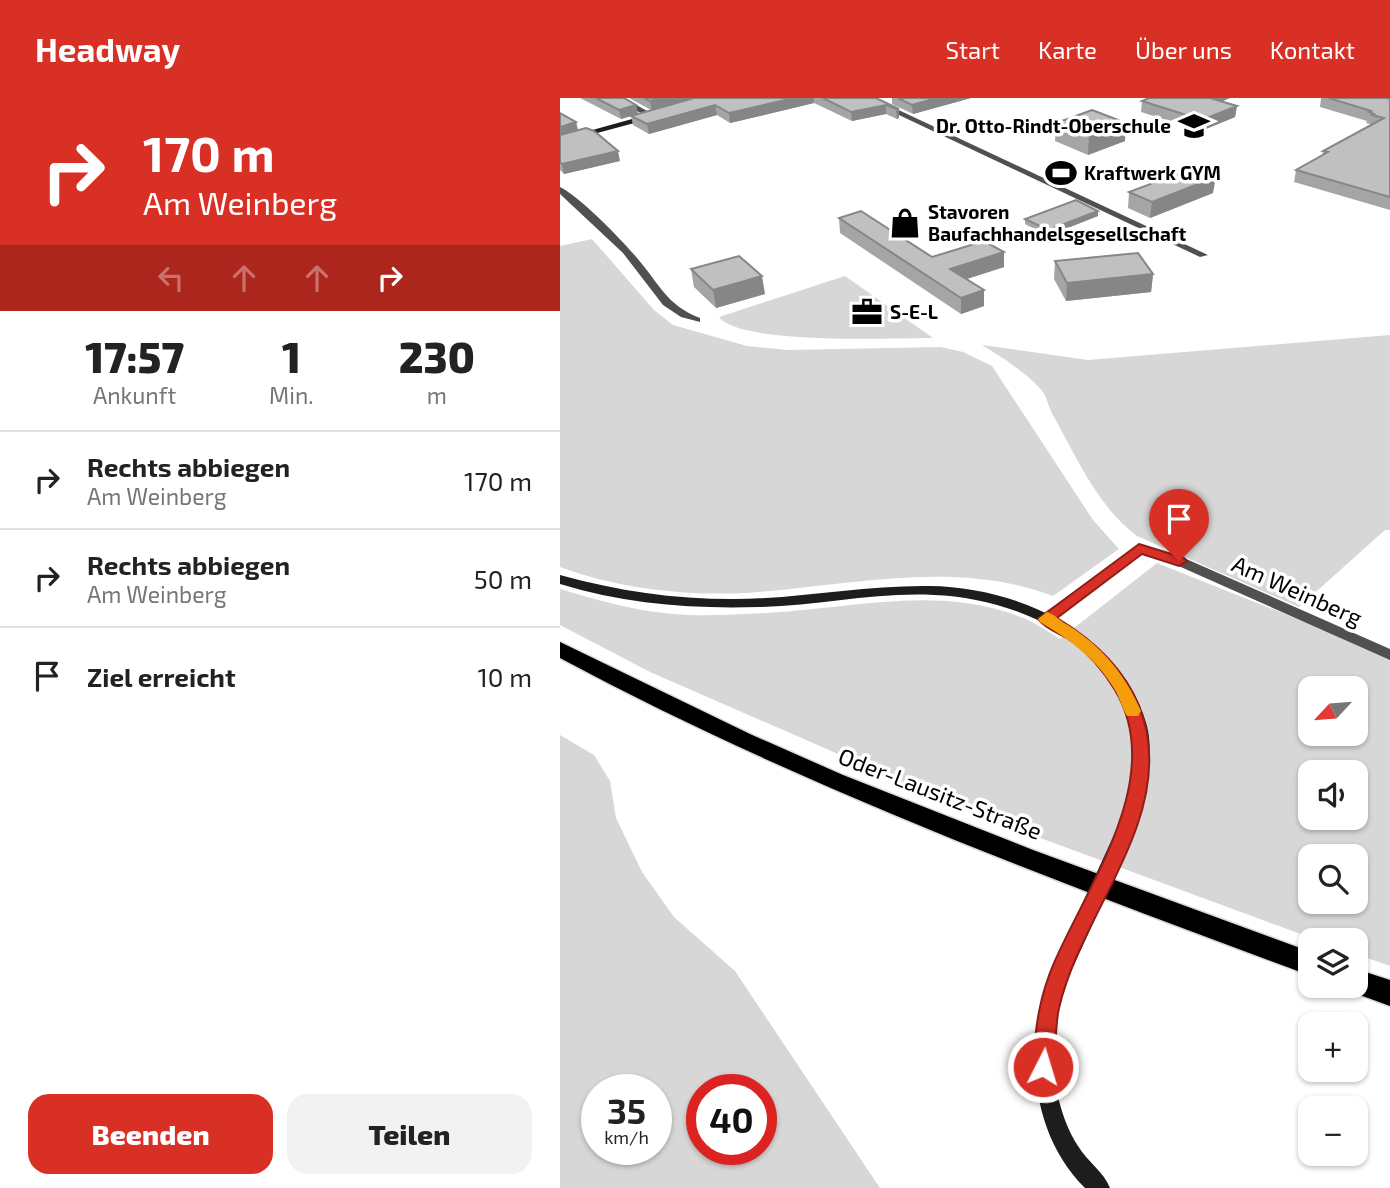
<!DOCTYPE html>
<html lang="de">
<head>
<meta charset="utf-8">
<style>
  :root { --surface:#fff; --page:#f2f2f2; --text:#222; --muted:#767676; --line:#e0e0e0; --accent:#d93025 }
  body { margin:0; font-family:"Exo 2",sans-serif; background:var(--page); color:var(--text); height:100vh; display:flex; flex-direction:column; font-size:26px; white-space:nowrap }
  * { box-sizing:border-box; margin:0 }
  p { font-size:23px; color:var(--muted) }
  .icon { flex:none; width:38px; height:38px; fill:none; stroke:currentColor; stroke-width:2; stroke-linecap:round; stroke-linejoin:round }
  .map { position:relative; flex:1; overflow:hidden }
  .drawer { display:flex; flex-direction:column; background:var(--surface); width:560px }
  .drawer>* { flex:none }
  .banner { background:#d93025; color:#fff; overflow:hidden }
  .needle { width:46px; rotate:244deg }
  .tools { position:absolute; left:738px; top:578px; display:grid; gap:14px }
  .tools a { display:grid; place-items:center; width:70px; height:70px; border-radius:14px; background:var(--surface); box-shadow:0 2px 5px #0004; font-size:35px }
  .speed { position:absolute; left:21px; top:976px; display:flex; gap:14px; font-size:35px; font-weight:700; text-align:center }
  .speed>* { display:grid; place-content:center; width:91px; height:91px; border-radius:50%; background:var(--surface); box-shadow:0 2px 5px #0004; line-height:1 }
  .speed small { font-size:18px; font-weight:400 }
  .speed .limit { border:10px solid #d22; background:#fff; color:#111 }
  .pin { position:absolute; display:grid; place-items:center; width:60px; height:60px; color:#fff; margin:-72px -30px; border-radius:50% 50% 50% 0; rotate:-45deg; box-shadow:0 0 7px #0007 }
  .pin .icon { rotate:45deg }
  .me { position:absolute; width:77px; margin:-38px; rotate:5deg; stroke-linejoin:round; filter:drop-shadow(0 0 5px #0008) }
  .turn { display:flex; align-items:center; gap:24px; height:147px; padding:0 28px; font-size:32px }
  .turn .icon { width:91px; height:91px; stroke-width:2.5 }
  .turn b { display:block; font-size:49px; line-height:60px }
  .lanes { display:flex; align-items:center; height:66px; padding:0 28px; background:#0003; justify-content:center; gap:35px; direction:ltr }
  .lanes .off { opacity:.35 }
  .eta { display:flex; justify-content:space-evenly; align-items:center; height:119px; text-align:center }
  .eta b { font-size:42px; font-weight:800; line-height:49px }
  .primary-button { display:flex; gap:14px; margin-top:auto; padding:14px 28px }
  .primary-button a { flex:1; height:80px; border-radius:21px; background:var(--accent); color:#fff; font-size:28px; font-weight:800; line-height:80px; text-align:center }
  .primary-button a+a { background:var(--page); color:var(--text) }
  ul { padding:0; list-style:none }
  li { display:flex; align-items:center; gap:21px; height:98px; padding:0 28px; border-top:2px solid var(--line) }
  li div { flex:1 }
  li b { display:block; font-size:26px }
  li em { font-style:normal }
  header { display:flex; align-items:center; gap:42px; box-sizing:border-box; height:98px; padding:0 35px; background:var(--accent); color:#fff }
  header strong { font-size:33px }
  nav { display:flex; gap:38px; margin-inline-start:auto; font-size:24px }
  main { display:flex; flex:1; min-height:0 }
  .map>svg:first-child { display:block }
  .green { fill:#d7d7d7; fill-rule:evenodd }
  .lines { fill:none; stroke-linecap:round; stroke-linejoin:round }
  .highway-casing { stroke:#dbdbdb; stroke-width:3 }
  .street { fill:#505050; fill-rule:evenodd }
  .secondary { fill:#1d1d1d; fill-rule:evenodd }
  .highway { fill:#000; fill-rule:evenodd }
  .secondary-bridge { stroke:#1d1d1d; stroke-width:18 }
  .wall { fill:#a5a5a5 }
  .shaded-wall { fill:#868686 }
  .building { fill:#c0c0c0; stroke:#868686; stroke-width:2 }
  .route { fill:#d93025; stroke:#8d1f18; stroke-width:2 }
  .slow { fill:#f59e0b }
  .labels { text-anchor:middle; stroke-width:7; stroke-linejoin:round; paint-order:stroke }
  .far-poi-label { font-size:19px; font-weight:bold; fill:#000; stroke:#fff; text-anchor:start }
  .street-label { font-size:23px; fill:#000; stroke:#fff }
</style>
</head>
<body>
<header>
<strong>Headway</strong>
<nav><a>Start</a><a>Karte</a><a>Über uns</a><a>Kontakt</a></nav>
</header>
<main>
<section class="drawer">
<div class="banner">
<div class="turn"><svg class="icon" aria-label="right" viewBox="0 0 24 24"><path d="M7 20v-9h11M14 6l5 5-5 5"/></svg><div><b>170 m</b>Am Weinberg</div></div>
<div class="lanes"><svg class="icon off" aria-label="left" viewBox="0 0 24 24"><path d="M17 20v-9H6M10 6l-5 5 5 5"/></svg><svg class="icon off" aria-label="ahead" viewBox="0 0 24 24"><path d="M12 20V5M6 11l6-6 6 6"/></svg><svg class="icon off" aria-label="ahead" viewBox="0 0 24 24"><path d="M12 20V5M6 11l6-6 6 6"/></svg><svg class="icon" aria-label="right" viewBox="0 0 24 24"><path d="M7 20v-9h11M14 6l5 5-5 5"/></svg></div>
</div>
<div class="eta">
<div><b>17:57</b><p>Ankunft</p></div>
<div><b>1</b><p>Min.</p></div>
<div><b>230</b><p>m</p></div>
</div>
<ul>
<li><svg class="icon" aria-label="right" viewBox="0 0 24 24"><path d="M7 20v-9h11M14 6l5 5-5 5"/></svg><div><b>Rechts abbiegen</b><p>Am Weinberg</p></div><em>170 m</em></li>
<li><svg class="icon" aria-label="right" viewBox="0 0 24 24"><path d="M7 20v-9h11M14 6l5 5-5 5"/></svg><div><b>Rechts abbiegen</b><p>Am Weinberg</p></div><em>50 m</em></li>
<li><svg class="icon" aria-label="arrive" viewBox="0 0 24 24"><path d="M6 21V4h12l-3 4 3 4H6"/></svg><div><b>Ziel erreicht</b></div><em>10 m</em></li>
</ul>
<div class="primary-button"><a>Beenden</a><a>Teilen</a></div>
</section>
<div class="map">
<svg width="830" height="1090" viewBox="0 0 830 1090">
  <rect width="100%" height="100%" fill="#fff"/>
  <g class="green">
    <path d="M32,141L94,212L113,227L187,248L228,252L381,249L403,254L432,268L533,422L559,451L493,498C398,462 297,486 199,494C134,499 62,492 0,469V148Z"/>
    <path d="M285,178L373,240C334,240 180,247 159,219Z"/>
    <path d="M830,237V432H825L739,509L577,438C538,409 517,360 494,319C489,311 487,300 483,294C470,277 440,258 422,247L528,262Z"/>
    <path d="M597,465L830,558V868L796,856V842H757L418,717L90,574L0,527V491C37,502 75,513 114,516C144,519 176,516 205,515C291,511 374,487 458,518C473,523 487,533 500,541ZM751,590H796V635H751ZM751,674H796V719H751ZM751,758H796V803H751Z"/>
    <path d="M0,637L34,657L50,683L56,720L82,774L114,819L175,873L320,1090H0ZM37,992H96V1052H37ZM201,992V1052H142V992Z"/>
  </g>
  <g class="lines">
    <g class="highway-casing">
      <g id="highway">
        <path d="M0,544L190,636L283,677L473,752L751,854V878C495,783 241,689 0,560Z"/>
        <polygon points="796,871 830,882 830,908 786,892 784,887 796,887"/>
      </g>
    </g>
    <g class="street">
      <polygon points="55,0 64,0 96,18 89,20"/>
      <polygon points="303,0 313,0 648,157 640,159"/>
      <path d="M0,89C19,98 62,142 77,160C99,185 106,207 140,220V224L121,219L103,207L63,155L0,96Z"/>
      <polygon points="579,447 624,460 830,551 830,562 614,466 581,456 490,524 480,524 478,521 480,518"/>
    </g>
    <g class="secondary">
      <polygon points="90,16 94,18 93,20 0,45 0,41"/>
      <path d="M0,477C59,493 112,501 173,501C239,501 304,487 370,488C458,489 563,536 587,628C595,661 583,697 576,728L574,733L568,735L562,733L560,728C567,697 579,661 572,629C552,542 454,500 374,497C315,494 257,508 199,509C131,511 65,506 0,486Z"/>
      <path d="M504,859L510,861L513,867C508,880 502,893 498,907C488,952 493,1009 518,1048C527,1063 544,1074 550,1090H525C465,1030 464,935 498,861Z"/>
    </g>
    <use href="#highway" class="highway"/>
    <polyline class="secondary-bridge" points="504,867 568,728"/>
  </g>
  <g class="wall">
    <polygon points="20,0 64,0 76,7 78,16 91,12 69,0 316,0 339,11 339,20 337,21 326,16 292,23 254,5 170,25 157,17 89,36 73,27 71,18 61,21"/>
    <polygon points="332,0 411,0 353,16 332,6"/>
    <polygon points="670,0 662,3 677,8 675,19 641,33 581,14 582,3"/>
    <polygon points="761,0 830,0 830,112 734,84 736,72 762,58 763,53 810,28 810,26 806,25 807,23 760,9"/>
    <polygon points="0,15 16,24 18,32 60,63 4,76 0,72"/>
    <polygon points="496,25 565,43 528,57 495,43"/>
    <polygon points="569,94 653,95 590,120 568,110"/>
    <polygon points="538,113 538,118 487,138 465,126 465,121"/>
    <polygon points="279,120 372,159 444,154 444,169 407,181 424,192 424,208 401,216 280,135"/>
    <polygon points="495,163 593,176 591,194 506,203 494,181"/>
    <polygon points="131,171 205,196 156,210 134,189"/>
  </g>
  <g class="shaded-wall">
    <polygon points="102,0 136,0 92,13 90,3"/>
    <polygon points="234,0 254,0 254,5 170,25 169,15"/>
    <polygon points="377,0 411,0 353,16 352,7"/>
    <polygon points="648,0 670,0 647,10"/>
    <polygon points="76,7 78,16 61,21 59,12"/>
    <polygon points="155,7 157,17 89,36 87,26"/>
    <polygon points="326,7 326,16 292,23 291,14"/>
    <polygon points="677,8 675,19 641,33 642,22"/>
    <polygon points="336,11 339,11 339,20 337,21"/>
    <polygon points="16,24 18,33 0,39 0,29"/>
    <polygon points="566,25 565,43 528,57 529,38"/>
    <polygon points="58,53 60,63 4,76 2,66"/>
    <polygon points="656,79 653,95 590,120 592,104"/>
    <polygon points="538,113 538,118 487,138 488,132"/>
    <polygon points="444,154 444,169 391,186 390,171"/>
    <polygon points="593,176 591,194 506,203 507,185"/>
    <polygon points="202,178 205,196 156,210 153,192"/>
    <polygon points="424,192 424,208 401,216 401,200"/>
  </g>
  <g class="building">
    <polygon points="36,0 64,0 76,7 59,12"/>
    <polygon points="84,0 102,0 90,3"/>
    <polygon points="134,0 234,0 169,15 155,7 87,26 71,18"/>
    <polygon points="263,0 316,0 339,11 336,11 326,7 291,14"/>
    <polygon points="338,0 377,0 352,7"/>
    <polygon points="589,0 650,0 677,8 642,22 582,3"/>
    <polygon points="769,0 826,0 830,1 830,99 736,72 768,54 763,53 824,20 812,17 814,16 809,14 811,13"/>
    <polygon points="532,12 566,25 529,38 496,25"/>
    <polygon points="0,15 16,24 0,29"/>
    <polygon points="26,30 34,33 58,53 2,66 0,64 0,37"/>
    <polygon points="633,70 656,79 592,104 569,94"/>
    <polygon points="516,102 538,113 488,132 465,121"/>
    <polygon points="301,113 372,159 424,143 444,154 390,171 424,192 401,200 279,120"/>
    <polygon points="578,155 593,176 507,185 495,163"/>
    <polygon points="179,158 202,178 153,192 131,171"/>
  </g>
  <path class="route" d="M579,446L624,460L627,463L619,468L582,456L497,520C577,568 609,637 577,728C556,790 514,846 499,910C495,929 496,950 494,969L491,976L483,979L475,976L472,969C476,930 478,902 494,865C528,786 607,679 555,592C544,574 529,556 513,544C502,536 486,532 478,521Z"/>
  <path class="slow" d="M487,514C494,516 499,522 506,526C541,547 565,576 581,613L578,618H567C562,610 560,600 555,592C537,561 510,542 480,524L478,521Z"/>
  <defs>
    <g id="school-bare" transform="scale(2.415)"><path d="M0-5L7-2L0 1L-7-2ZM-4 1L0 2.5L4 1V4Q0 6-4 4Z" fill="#000" stroke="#fff" stroke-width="2.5" paint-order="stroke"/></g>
    <g id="stadium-bare" transform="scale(2.415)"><path d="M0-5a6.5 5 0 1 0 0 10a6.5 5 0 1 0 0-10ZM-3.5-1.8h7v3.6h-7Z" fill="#000" stroke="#fff" stroke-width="2.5" paint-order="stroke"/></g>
    <g id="shop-bare" transform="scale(2.415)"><path d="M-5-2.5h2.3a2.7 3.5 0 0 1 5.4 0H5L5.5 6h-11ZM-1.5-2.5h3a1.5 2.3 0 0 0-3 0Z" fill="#000" stroke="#fff" stroke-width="2.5" paint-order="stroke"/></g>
    <g id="office-bare" transform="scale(2.415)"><path d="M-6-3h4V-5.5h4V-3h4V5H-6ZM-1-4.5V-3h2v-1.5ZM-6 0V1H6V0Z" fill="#000" stroke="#fff" stroke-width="2.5" paint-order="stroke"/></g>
  </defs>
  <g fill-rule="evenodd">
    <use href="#school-bare" x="634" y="28"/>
    <use href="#stadium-bare" x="501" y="75"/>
    <use href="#shop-bare" x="345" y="125"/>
    <use href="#office-bare" x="307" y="214"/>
  </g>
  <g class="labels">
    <g class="far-poi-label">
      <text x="611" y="35" text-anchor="end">Dr. Otto-Rindt-Oberschule</text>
      <text x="524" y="82">Kraftwerk GYM</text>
      <text x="368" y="121">Stavoren<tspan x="368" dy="22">Baufachhandelsgesellschaft</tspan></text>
      <text x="330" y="221">S-E-L</text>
    </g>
    <g class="street-label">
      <text transform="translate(737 493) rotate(24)" y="8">Am Weinberg</text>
      <text transform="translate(380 696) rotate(21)" y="8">Oder-Lausitz-Straße</text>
    </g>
  </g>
</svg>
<div class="tools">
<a><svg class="needle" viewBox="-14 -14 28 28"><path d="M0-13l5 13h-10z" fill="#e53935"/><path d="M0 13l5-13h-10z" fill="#767676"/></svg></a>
<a><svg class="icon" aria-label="sound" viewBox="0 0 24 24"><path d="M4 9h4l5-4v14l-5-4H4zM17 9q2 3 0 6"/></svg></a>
<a><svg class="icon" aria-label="search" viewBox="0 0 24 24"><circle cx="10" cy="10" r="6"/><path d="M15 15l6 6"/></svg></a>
<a><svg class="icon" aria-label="layers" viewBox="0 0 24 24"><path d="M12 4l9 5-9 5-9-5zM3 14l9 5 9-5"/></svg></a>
<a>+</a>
<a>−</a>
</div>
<div class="speed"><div>35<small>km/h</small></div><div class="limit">40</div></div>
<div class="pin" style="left:619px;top:463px;background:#d93025"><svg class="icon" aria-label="arrive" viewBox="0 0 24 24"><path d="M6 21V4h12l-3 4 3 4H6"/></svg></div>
<svg class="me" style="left:483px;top:969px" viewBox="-20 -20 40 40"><circle r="17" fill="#d93025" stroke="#fff" stroke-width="3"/><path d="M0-11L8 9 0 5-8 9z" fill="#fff"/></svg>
</div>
</main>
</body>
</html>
